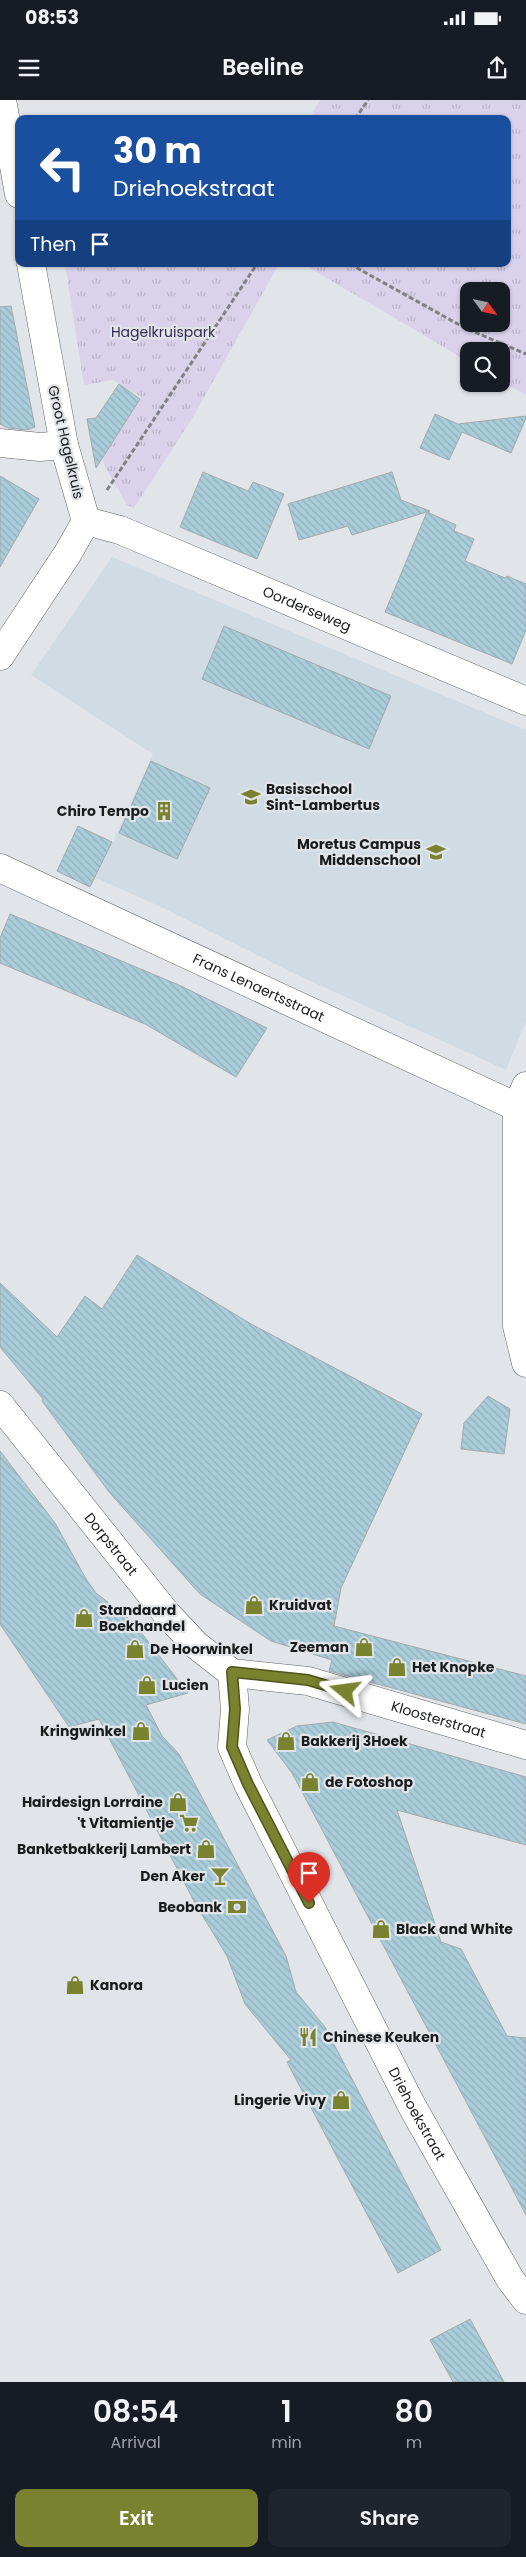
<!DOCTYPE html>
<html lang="en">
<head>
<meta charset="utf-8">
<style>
  :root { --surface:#171b24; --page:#20242c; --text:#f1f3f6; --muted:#9ea1a6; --accent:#79822e }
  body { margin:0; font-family:Poppins,sans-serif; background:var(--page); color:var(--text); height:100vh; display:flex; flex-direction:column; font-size:19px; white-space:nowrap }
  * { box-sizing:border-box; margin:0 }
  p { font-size:16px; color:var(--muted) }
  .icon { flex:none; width:28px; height:28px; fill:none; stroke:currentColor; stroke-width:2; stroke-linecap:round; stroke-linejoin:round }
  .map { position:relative; height:2282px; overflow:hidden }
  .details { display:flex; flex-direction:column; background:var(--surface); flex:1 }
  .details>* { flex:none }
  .hud { position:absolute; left:15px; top:15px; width:496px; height:152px; border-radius:10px; box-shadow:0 1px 4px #0004; background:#1a4fa0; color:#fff; overflow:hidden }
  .needle { width:32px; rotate:123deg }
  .fabs { position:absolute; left:460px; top:182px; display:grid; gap:10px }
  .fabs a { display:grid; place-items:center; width:50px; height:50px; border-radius:10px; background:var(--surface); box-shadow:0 1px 4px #0004; font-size:25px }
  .pin { position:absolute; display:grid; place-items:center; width:42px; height:42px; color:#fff; margin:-51px -21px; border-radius:50% 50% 50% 0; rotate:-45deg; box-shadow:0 0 5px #0007 }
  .pin .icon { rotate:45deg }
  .me { position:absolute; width:55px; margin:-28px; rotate:286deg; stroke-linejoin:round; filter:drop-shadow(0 0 4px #0008) }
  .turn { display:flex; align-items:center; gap:18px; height:105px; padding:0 15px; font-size:22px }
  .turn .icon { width:65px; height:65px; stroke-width:2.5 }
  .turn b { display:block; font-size:35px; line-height:42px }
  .then { display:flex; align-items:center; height:48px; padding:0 15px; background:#0003; gap:10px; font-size:19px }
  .eta { display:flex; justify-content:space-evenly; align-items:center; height:85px; text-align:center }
  .eta b { font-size:30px; font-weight:600; line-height:35px }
  .action { display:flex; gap:10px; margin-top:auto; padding:10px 15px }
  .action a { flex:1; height:58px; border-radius:10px; background:var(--accent); color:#fff; font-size:20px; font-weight:600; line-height:58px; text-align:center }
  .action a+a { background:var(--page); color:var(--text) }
  .status { display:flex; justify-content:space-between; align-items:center; height:35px; padding:0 25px; background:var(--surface); direction:ltr }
  .status svg { height:14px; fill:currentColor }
  header { display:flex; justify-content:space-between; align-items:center; height:65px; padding:0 15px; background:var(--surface); font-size:22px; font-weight:600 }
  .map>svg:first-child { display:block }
  .built { fill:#d1dbe4 }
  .park { fill:url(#park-tufts); fill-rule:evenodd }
  .building { fill:url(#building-back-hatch); stroke:#a4a9ab }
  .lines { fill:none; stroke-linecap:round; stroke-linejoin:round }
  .minor-casing { stroke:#616468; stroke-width:29 }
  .major-casing { stroke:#616468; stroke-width:29 }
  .path { stroke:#7f8184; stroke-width:3; stroke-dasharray:5 2.5; stroke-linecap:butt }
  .minor { stroke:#fff; stroke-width:28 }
  .major { stroke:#fff; stroke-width:28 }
  .route-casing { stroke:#4f541e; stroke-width:12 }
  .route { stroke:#79822e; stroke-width:9 }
  .labels { text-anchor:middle; stroke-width:4.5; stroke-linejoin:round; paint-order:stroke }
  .park-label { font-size:14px; fill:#362750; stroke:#e1e5e9 }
  .street-label { font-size:14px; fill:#1a1b1c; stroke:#e1e5e9 }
  .poi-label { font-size:14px; font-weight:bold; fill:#1a1b1c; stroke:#e1e5e9; text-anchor:start }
</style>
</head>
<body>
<div class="status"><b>08:53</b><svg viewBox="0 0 49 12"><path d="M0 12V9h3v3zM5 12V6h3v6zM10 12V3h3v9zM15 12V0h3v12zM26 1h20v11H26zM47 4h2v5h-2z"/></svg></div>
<header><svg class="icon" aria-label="menu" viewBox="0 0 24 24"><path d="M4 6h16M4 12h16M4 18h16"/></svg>Beeline<svg class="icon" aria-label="share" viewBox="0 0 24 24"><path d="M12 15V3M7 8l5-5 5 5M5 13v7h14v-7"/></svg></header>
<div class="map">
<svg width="526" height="2282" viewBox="0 0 526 2282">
  <defs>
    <pattern id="park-tufts" width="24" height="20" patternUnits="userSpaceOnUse" patternTransform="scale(1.25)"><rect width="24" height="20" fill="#d9d2ea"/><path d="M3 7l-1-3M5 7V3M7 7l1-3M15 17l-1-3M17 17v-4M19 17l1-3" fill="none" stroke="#bab4c8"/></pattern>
    <pattern id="building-back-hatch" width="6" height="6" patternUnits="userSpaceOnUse" patternTransform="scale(1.25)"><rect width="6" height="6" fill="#a9cdda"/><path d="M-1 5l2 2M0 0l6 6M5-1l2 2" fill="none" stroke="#91afba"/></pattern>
  </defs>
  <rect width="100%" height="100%" fill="#e1e5e9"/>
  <polygon class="built" points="112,457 526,630 526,922 506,970 295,874 161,807 96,778 153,654 31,575"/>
  <g class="park">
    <path d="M320,0H526V295L501,281V251H469V262L303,164H508V19H309ZM469,191H501V224H469Z"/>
    <polygon points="65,164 279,164 193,317 134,408 127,405 104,365 103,357 141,297 113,280 84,285"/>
  </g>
  <g class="building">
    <polygon points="11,206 35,327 27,330 8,328 0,324 0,207"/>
    <polygon points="119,284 140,299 96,368 87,319 96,318"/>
    <polygon points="435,314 458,324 526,316 526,318 511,353 462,332 449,360 420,348"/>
    <polygon points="203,372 248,391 253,382 284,394 257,459 180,427"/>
    <polygon points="392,372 401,400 430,411 352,435 348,426 299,440 288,404"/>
    <polygon points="0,376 39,399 0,467"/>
    <polygon points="427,412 456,425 454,431 474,439 465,461 505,478 507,476 526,484 526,530 512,564 385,512"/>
    <polygon points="224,526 391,596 369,649 202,579"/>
    <polygon points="151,661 210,688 177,759 119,733"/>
    <polygon points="78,726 112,742 90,787 57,771"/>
    <polygon points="10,814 181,886 267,928 236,977 145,924 0,863 0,838"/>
    <polygon points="137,1155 251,1224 422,1314 341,1488 334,1526 526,1576 526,1624 329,1571 332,1560 271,1541 200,1494 109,1392 42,1301 43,1299 0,1247 0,1183 57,1237 85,1196 102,1209"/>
    <polygon points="488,1296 510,1309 504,1354 461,1349 464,1323"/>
    <polygon points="0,1351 55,1423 86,1479 96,1493 133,1522 188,1593 146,1605 162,1636 179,1654 286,1856 296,1892 325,1927 441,2150 398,2173 287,1962 291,1960 245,1904 227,1856 196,1805 99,1619 69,1627 0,1524"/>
    <polygon points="333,1622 526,1677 526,1745 397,1710 441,1842 461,1849 507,1936 526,1938 526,2115 292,1673 267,1640 297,1626"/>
    <polygon points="470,2219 495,2265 504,2282 453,2282 430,2240"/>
  </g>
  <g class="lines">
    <g class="minor-casing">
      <g id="minor">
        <polyline points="2,0 19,94"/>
        <polyline points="0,343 40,347 64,345"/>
        <path id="s1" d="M86,421L120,430L526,601"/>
        <polyline points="0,556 68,453 86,421 64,345 31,164"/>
        <path id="s2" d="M0,768L517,1007H526"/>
        <polyline points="526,986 517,1007 517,1226 526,1263"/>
        <path id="s3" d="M232,1573L235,1609L232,1647L248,1684L413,2008L510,2179L526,2200"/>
      </g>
    </g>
    <g class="major-casing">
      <g id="major">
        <path id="s4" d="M0,1305L166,1513L196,1545L232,1573L308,1581L526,1645"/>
      </g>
    </g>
    <g class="path">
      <polyline points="355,19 368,0"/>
      <polyline points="350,164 465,228 526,254"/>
      <polyline points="107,390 257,164"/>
    </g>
    <use href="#minor" class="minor"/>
    <use href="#major" class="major"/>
  </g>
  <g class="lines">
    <g class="route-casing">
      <polyline id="route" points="309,1803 248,1684 232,1647 235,1609 232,1572 308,1580 345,1591"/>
    </g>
    <use href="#route" class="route"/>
  </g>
  <defs>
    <g id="school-bare" transform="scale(1.5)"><path d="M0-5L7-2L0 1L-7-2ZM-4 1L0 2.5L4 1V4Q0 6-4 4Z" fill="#79822e" stroke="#e1e5e9" stroke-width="2.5" paint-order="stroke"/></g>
    <g id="building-bare" transform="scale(1.5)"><path d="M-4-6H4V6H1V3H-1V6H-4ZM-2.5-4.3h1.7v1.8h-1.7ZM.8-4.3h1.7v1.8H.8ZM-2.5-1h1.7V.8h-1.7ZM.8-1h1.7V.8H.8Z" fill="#79822e" stroke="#e1e5e9" stroke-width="2.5" paint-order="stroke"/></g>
    <g id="shop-bare" transform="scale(1.5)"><path d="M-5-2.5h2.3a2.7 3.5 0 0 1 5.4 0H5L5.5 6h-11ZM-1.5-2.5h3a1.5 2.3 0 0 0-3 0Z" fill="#79822e" stroke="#e1e5e9" stroke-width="2.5" paint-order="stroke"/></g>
    <g id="supermarket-bare" transform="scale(1.5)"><path d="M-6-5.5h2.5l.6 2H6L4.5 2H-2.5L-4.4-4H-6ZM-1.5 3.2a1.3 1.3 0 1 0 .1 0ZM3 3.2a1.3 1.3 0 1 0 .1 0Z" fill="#79822e" stroke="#e1e5e9" stroke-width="2.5" paint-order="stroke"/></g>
    <g id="bar-bare" transform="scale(1.5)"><path d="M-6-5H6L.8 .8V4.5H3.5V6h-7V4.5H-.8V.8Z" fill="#79822e" stroke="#e1e5e9" stroke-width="2.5" paint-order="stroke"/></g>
    <g id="bank-bare" transform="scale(1.5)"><path d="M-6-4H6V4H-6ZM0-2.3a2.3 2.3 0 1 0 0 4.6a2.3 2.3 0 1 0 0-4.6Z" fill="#79822e" stroke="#e1e5e9" stroke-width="2.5" paint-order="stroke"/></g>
    <g id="restaurant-bare" transform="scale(1.5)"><path d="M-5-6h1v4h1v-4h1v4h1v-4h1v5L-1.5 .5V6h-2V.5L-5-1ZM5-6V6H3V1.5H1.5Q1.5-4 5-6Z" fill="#79822e" stroke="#e1e5e9" stroke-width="2.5" paint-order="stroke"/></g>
  </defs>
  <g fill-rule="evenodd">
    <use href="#school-bare" x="251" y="697"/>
    <use href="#building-bare" x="164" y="711"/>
    <use href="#school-bare" x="436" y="752"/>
    <use href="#shop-bare" x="254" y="1505"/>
    <use href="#shop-bare" x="84" y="1518"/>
    <use href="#shop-bare" x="364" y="1547"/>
    <use href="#shop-bare" x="135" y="1549"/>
    <use href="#shop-bare" x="397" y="1567"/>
    <use href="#shop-bare" x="147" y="1585"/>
    <use href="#shop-bare" x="141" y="1631"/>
    <use href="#shop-bare" x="286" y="1641"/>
    <use href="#shop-bare" x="310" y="1682"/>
    <use href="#shop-bare" x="178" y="1702"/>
    <use href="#supermarket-bare" x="189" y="1723"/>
    <use href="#shop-bare" x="206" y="1749"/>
    <use href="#bar-bare" x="220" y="1776"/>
    <use href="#bank-bare" x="237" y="1807"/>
    <use href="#shop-bare" x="381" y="1829"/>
    <use href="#shop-bare" x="75" y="1885"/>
    <use href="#restaurant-bare" x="308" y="1937"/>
    <use href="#shop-bare" x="341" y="2000"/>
  </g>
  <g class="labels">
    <g class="park-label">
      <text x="163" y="237">Hagelkruispark</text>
    </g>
    <g class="street-label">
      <text transform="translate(66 342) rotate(77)" y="5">Groot Hagelkruis</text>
      <text dy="5" stroke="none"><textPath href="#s1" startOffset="238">Oorderseweg</textPath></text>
      <text dy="5" stroke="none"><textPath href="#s2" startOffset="285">Frans Lenaertsstraat</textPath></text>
      <text dy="5" stroke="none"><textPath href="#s4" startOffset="178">Dorpstraat</textPath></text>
      <text dy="5" stroke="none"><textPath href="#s4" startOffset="568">Kloosterstraat</textPath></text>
      <text dy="5" stroke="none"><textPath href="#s3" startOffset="485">Driehoekstraat</textPath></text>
    </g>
    <g class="poi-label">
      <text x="266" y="694">Basisschool<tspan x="266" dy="16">Sint-Lambertus</tspan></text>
      <text x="149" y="716" text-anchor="end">Chiro Tempo</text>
      <text x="421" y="749" text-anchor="end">Moretus Campus<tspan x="421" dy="16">Middenschool</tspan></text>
      <text x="269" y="1510">Kruidvat</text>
      <text x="99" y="1515">Standaard<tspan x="99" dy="16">Boekhandel</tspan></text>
      <text x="349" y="1552" text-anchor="end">Zeeman</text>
      <text x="150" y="1554">De Hoorwinkel</text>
      <text x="412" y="1572">Het Knopke</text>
      <text x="162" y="1590">Lucien</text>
      <text x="126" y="1636" text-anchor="end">Kringwinkel</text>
      <text x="301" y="1646">Bakkerij 3Hoek</text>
      <text x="325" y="1687">de Fotoshop</text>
      <text x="163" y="1707" text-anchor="end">Hairdesign Lorraine</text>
      <text x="174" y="1728" text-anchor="end">'t Vitamientje</text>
      <text x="191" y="1754" text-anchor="end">Banketbakkerij Lambert</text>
      <text x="205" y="1781" text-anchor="end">Den Aker</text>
      <text x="222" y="1812" text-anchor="end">Beobank</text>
      <text x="396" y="1834">Black and White</text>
      <text x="90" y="1890">Kanora</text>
      <text x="323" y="1942">Chinese Keuken</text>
      <text x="326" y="2005" text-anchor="end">Lingerie Vivy</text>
    </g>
  </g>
</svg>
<div class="fabs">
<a><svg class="needle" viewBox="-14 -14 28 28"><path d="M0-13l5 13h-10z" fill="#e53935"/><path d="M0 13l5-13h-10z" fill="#9ea1a6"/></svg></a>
<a><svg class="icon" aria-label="search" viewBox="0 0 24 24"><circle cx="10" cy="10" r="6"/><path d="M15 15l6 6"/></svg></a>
</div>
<div class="pin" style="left:309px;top:1803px;background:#d93025"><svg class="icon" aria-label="arrive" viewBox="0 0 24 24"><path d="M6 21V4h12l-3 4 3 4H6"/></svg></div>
<svg class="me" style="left:345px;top:1591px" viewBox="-20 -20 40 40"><path d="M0-17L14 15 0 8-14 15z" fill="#79822e" stroke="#fff" stroke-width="4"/></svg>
<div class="hud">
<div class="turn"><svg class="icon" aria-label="left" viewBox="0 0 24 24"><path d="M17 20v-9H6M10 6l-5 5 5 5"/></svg><div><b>30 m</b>Driehoekstraat</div></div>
<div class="then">Then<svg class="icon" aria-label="arrive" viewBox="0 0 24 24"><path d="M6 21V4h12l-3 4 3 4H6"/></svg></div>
</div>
</div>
<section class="details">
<div class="eta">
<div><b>08:54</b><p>Arrival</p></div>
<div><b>1</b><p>min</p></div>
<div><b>80</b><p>m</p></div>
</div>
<div class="action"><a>Exit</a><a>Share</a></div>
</section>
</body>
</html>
